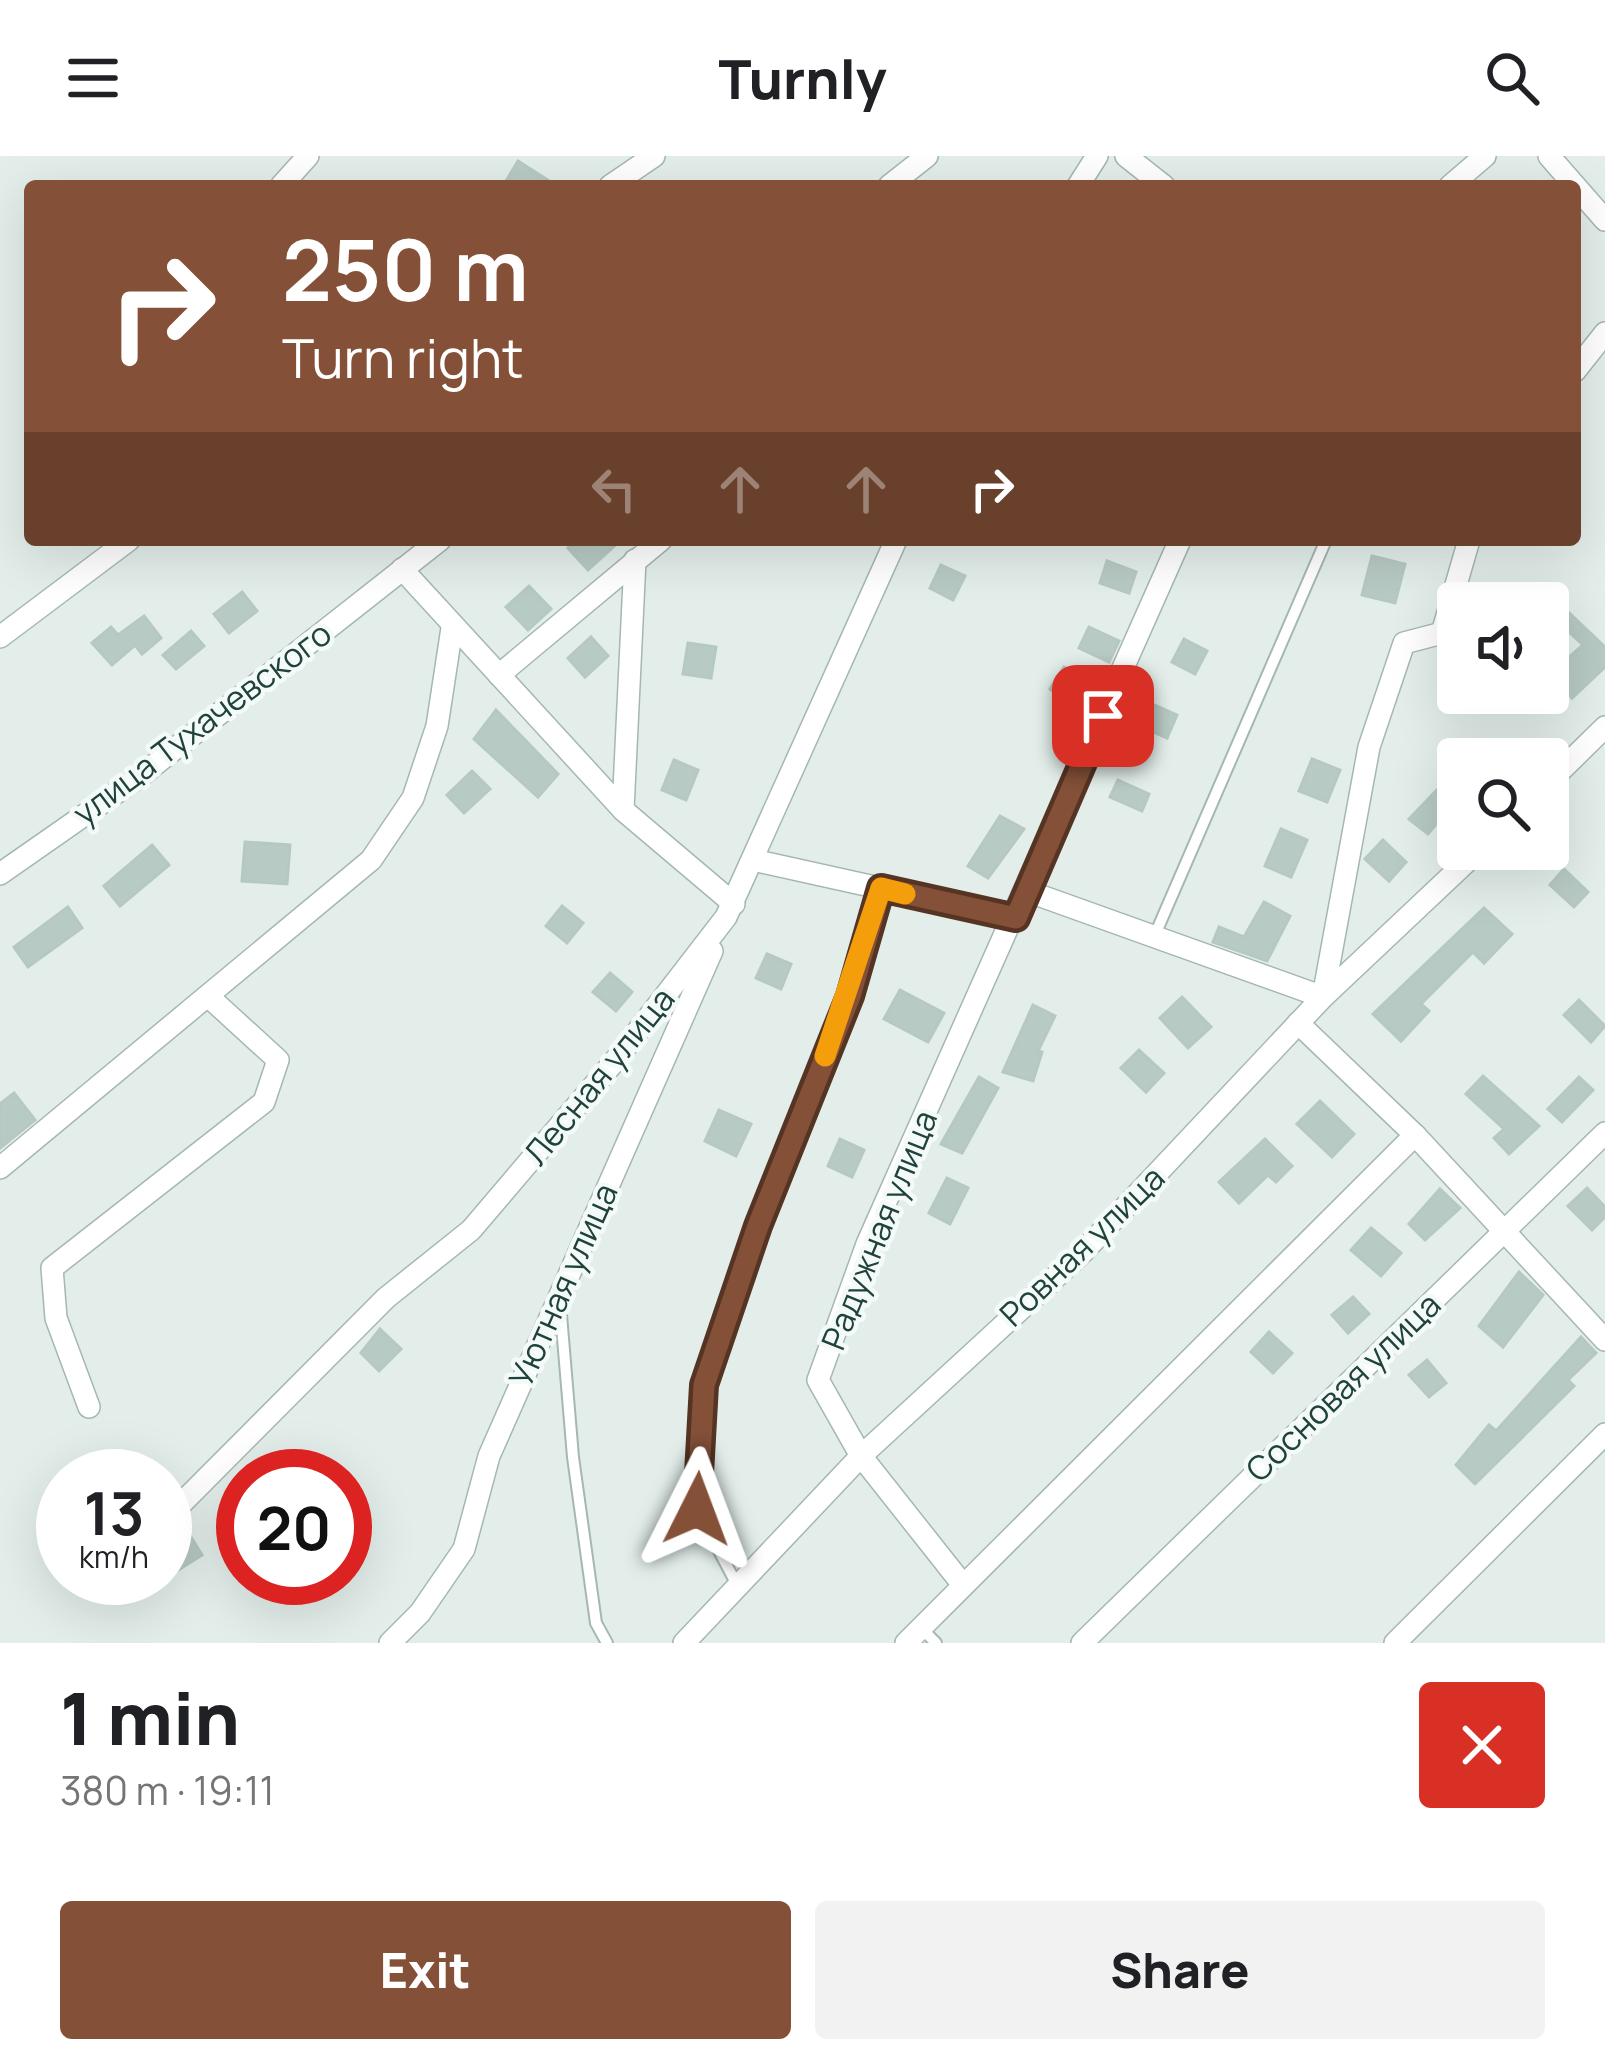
<!DOCTYPE html>
<html lang="en">
<head>
<meta charset="utf-8">
<style>
  :root { --surface:#fff; --page:#f2f2f2; --text:#202124; --muted:#757577; --accent:#845038 }
  body { margin:0; font-family:Manrope,sans-serif; background:var(--page); color:var(--text); height:100vh; display:flex; flex-direction:column; font-size:45px; white-space:nowrap }
  * { box-sizing:border-box; margin:0 }
  p { font-size:39px; color:var(--muted) }
  .icon { flex:none; width:66px; height:66px; fill:none; stroke:currentColor; stroke-width:2; stroke-linecap:round; stroke-linejoin:round }
  .map { position:relative; height:1487px; overflow:hidden }
  .drawer { display:flex; flex-direction:column; background:var(--surface); flex:1 }
  .drawer>* { flex:none }
  .guide { position:absolute; left:24px; top:24px; width:1557px; height:366px; border-radius:12px; box-shadow:0 12px 48px #0002; background:#845038; color:#fff; overflow:hidden }
  .controls { position:absolute; left:1437px; top:426px; display:grid; gap:24px }
  .controls a { display:grid; place-items:center; width:132px; height:132px; border-radius:12px; background:var(--surface); box-shadow:0 12px 48px #0002; font-size:60px }
  .speed { position:absolute; left:36px; top:1293px; display:flex; gap:24px; font-size:60px; font-weight:700; text-align:center }
  .speed>* { display:grid; place-content:center; width:156px; height:156px; border-radius:50%; background:var(--surface); box-shadow:0 12px 48px #0002; line-height:1 }
  .speed small { font-size:30px; font-weight:400 }
  .speed .limit { border:18px solid #d22; background:#fff; color:#111 }
  .pin { position:absolute; display:grid; place-items:center; width:102px; height:102px; color:#fff; margin:-51px; border-radius:24px; box-shadow:0 6px 18px #0006 }
  .me { position:absolute; width:132px; margin:-66px; rotate:3deg; stroke-linejoin:round; filter:drop-shadow(0 0 9px #0008) }
  .turn { display:flex; align-items:center; gap:42px; height:252px; padding:0 60px; font-size:54px }
  .turn .icon { width:156px; height:156px; stroke-width:2.5 }
  .turn b { display:block; font-size:84px; line-height:102px }
  .lanes { display:flex; align-items:center; height:114px; padding:0 60px; background:#0003; justify-content:center; gap:60px; direction:ltr }
  .lanes .off { opacity:.35 }
  .round { display:grid; place-items:center; flex:none; width:126px; height:126px; border-radius:12px; background:var(--page) }
  .overview { display:flex; align-items:center; justify-content:space-between; height:204px; padding:0 60px }
  h1 { font-size:72px; font-weight:800; line-height:90px }
  .button { display:flex; gap:24px; margin-top:auto; padding:24px 60px }
  .button a { flex:1; height:138px; border-radius:12px; background:var(--accent); color:#fff; font-size:48px; font-weight:800; line-height:138px; text-align:center }
  .button a+a { background:var(--page); color:var(--text) }
  header { display:flex; justify-content:space-between; align-items:center; height:156px; padding:0 60px; background:var(--surface); font-size:54px; font-weight:800 }
  .map>svg:first-child { display:block }
  .building { fill:#b8cac4; stroke:#b5c9c2; stroke-width:3 }
  .lines { fill:none; stroke-linecap:round; stroke-linejoin:round }
  .service-casing { stroke:#a5b7b2; stroke-width:14 }
  .minor-casing { stroke:#a5b7b2; stroke-width:24 }
  .service { stroke:#fff; stroke-width:10 }
  .minor { stroke:#fff; stroke-width:21 }
  .route-casing { stroke:#563424; stroke-width:30 }
  .route { stroke:#845038; stroke-width:21 }
  .slow { stroke:#f59e0b; stroke-width:21 }
  .labels { text-anchor:middle; stroke-width:9; stroke-linejoin:round; paint-order:stroke }
  .street-label { font-size:33px; fill:#20423c; stroke:#f4faf8 }
</style>
</head>
<body>
<header><svg class="icon" aria-label="menu" viewBox="0 0 24 24"><path d="M4 6h16M4 12h16M4 18h16"/></svg>Turnly<svg class="icon" aria-label="search" viewBox="0 0 24 24"><circle cx="10" cy="10" r="6"/><path d="M15 15l6 6"/></svg></header>
<div class="map">
<svg width="1605" height="1487" viewBox="0 0 1605 1487">
  <rect width="100%" height="100%" fill="#e3eeea"/>
  <g class="building">
    <polygon points="518,5 557,30 503,30"/>
    <polygon points="577,384 621,384 588,414 568,392"/>
    <polygon points="1372,400 1405,408 1395,447 1362,439"/>
    <polygon points="1107,405 1136,416 1129,437 1100,427"/>
    <polygon points="941,409 965,420 953,444 930,432"/>
    <polygon points="529,430 551,453 528,474 506,451"/>
    <polygon points="242,436 257,455 229,477 214,458"/>
    <polygon points="1565,453 1605,491 1605,511 1572,542 1550,518 1583,489 1555,463"/>
    <polygon points="144,460 161,482 142,498 135,489 112,509 92,487 111,471 118,479"/>
    <polygon points="1089,471 1119,485 1109,506 1079,492"/>
    <polygon points="191,475 204,490 176,513 163,499"/>
    <polygon points="591,481 608,500 585,521 568,502"/>
    <polygon points="1184,483 1207,495 1195,518 1172,506"/>
    <polygon points="688,487 716,491 711,522 683,518"/>
    <polygon points="1064,511 1088,528 1073,549 1050,533"/>
    <polygon points="1150,547 1177,559 1167,582 1140,570"/>
    <polygon points="496,554 558,618 538,641 474,583"/>
    <polygon points="1312,603 1340,614 1327,646 1299,635"/>
    <polygon points="674,604 698,614 686,644 662,634"/>
    <polygon points="1458,612 1458,642 1428,678 1409,663"/>
    <polygon points="472,615 490,633 464,657 447,639"/>
    <polygon points="1118,624 1149,638 1142,655 1110,641"/>
    <polygon points="1000,660 1024,673 988,722 968,710"/>
    <polygon points="1281,673 1307,684 1291,721 1265,710"/>
    <polygon points="1383,684 1406,706 1389,725 1365,703"/>
    <polygon points="245,686 290,689 287,728 242,725"/>
    <polygon points="152,689 169,709 120,750 104,730"/>
    <polygon points="1564,713 1588,736 1574,751 1550,729"/>
    <polygon points="1264,746 1290,760 1267,805 1213,786 1219,771 1244,781"/>
    <polygon points="562,750 583,767 567,787 546,770"/>
    <polygon points="68,751 82,772 28,811 14,791"/>
    <polygon points="1484,752 1512,778 1484,807 1473,796 1421,848 1429,855 1401,885 1373,858"/>
    <polygon points="767,798 791,808 781,833 756,822"/>
    <polygon points="610,817 632,836 616,855 593,836"/>
    <polygon points="900,834 944,857 928,886 884,863"/>
    <polygon points="1182,841 1211,871 1188,892 1160,862"/>
    <polygon points="1579,844 1605,870 1591,886 1564,859"/>
    <polygon points="1033,849 1055,860 1038,895 1042,896 1033,925 1003,916"/>
    <polygon points="1139,894 1164,917 1146,936 1121,912"/>
    <polygon points="1483,920 1539,970 1509,998 1494,982 1504,973 1466,938"/>
    <polygon points="979,921 998,932 962,997 941,988"/>
    <polygon points="1579,921 1593,934 1562,966 1548,953"/>
    <polygon points="14,937 35,964 0,992 0,948"/>
    <polygon points="1320,945 1354,978 1332,1001 1297,968"/>
    <polygon points="719,954 751,968 736,1000 705,985"/>
    <polygon points="840,983 864,994 852,1021 828,1010"/>
    <polygon points="1265,983 1292,1010 1276,1026 1268,1019 1239,1047 1219,1026"/>
    <polygon points="947,1022 968,1032 950,1068 929,1057"/>
    <polygon points="1587,1032 1605,1051 1605,1061 1592,1074 1568,1050"/>
    <polygon points="1440,1033 1460,1052 1425,1084 1409,1068"/>
    <polygon points="1371,1072 1401,1097 1381,1120 1351,1094"/>
    <polygon points="1519,1116 1543,1139 1503,1191 1479,1170"/>
    <polygon points="1353,1141 1369,1158 1348,1177 1332,1159"/>
    <polygon points="380,1173 401,1193 379,1215 361,1197"/>
    <polygon points="1269,1176 1292,1197 1273,1217 1251,1196"/>
    <polygon points="1581,1181 1596,1197 1568,1224 1574,1230 1475,1328 1456,1309 1489,1269 1496,1275"/>
    <polygon points="1427,1204 1446,1227 1429,1241 1409,1219"/>
    <polygon points="186,1373 202,1399 175,1416 165,1401 165,1386"/>
  </g>
  <g class="lines">
    <g class="service-casing">
      <g id="service">
        <polyline points="1154,781 1326,384"/>
        <polyline points="560,1147 573,1301 596,1467 607,1487"/>
        <polyline points="736,1427 697,1353 703,1229 758,1069 850,840 881,732"/>
        <polyline points="921,1472 936,1487"/>
      </g>
    </g>
    <g class="minor-casing">
      <g id="minor">
        <polyline points="1126,0 1164,30"/>
        <polyline points="1549,0 1605,64"/>
        <polyline points="281,30 308,0"/>
        <polyline points="610,30 654,0"/>
        <polyline points="889,30 927,0"/>
        <polyline points="1078,30 1097,0"/>
        <polyline points="1450,30 1485,0"/>
        <polyline points="1575,215 1605,177"/>
        <polyline points="402,413 623,654 734,748"/>
        <polyline points="0,481 129,384"/>
        <polyline points="499,519 661,384"/>
        <polyline points="1548,627 1605,571"/>
        <polyline points="623,654 635,404"/>
        <polyline points="753,704 1015,762"/>
        <polyline points="0,718 139,621 440,384"/>
        <polyline points="1027,735 1323,841 1369,591 1404,487 1442,477 1469,384"/>
        <polyline points="1298,867 1415,979 1605,1184"/>
        <polyline points="0,1012 371,704 413,642 437,570 452,472"/>
        <polyline points="89,1251 56,1162 52,1112 264,946 278,904 209,841"/>
        <polyline points="169,1360 386,1142 471,1074 614,906 726,761 896,384"/>
        <polyline points="963,1429 861,1300 818,1224 867,1088 1180,384"/>
        <polyline points="390,1487 420,1457 464,1393 489,1300 712,795"/>
        <polyline points="684,1487 861,1300 1083,1096 1323,841 1480,693"/>
        <polyline points="906,1487 1415,979"/>
        <polyline points="1082,1487 1605,977"/>
        <polyline points="1395,1487 1605,1278"/>
      </g>
    </g>
    <use href="#service" class="service"/>
    <use href="#minor" class="minor"/>
  </g>
  <g class="lines">
    <g class="route-casing">
      <polyline id="route" points="697,1353 704,1229 758,1070 850,840 881,732 1016,762 1103,560"/>
    </g>
    <use href="#route" class="route"/>
    <polyline class="slow" points="825,900 881,732 905,738"/>
  </g>
  <g class="labels">
    <g class="street-label">
      <text transform="translate(202 567) rotate(-37)" y="12">улица Тухачевского</text>
      <text transform="translate(599 920) rotate(-51)" y="12">Лесная улица</text>
      <text transform="translate(879 1074) rotate(-68)" y="12">Радужная улица</text>
      <text transform="translate(1082 1090) rotate(-44)" y="12">Ровная улица</text>
      <text transform="translate(563 1129) rotate(-66)" y="12">Уютная улица</text>
      <text transform="translate(1343 1231) rotate(-44)" y="12">Сосновая улица</text>
    </g>
  </g>
</svg>
<div class="controls">
<a><svg class="icon" aria-label="sound" viewBox="0 0 24 24"><path d="M4 9h4l5-4v14l-5-4H4zM17 9q2 3 0 6"/></svg></a>
<a><svg class="icon" aria-label="search" viewBox="0 0 24 24"><circle cx="10" cy="10" r="6"/><path d="M15 15l6 6"/></svg></a>
</div>
<div class="speed"><div>13<small>km/h</small></div><div class="limit">20</div></div>
<div class="pin" style="left:1103px;top:560px;background:#d93025"><svg class="icon" aria-label="arrive" viewBox="0 0 24 24"><path d="M6 21V4h12l-3 4 3 4H6"/></svg></div>
<svg class="me" style="left:697px;top:1353px" viewBox="-20 -20 40 40"><path d="M0-17L14 15 0 8-14 15z" fill="#845038" stroke="#fff" stroke-width="4"/></svg>
<div class="guide">
<div class="turn"><svg class="icon" aria-label="right" viewBox="0 0 24 24"><path d="M7 20v-9h11M14 6l5 5-5 5"/></svg><div><b>250 m</b>Turn right</div></div>
<div class="lanes"><svg class="icon off" aria-label="left" viewBox="0 0 24 24"><path d="M17 20v-9H6M10 6l-5 5 5 5"/></svg><svg class="icon off" aria-label="ahead" viewBox="0 0 24 24"><path d="M12 20V5M6 11l6-6 6 6"/></svg><svg class="icon off" aria-label="ahead" viewBox="0 0 24 24"><path d="M12 20V5M6 11l6-6 6 6"/></svg><svg class="icon" aria-label="right" viewBox="0 0 24 24"><path d="M7 20v-9h11M14 6l5 5-5 5"/></svg></div>
</div>
</div>
<section class="drawer">
<div class="overview"><div><h1>1 min</h1><p>380 m · 19:11</p></div><a class="round" style="background:#d93025;color:#fff"><svg class="icon" aria-label="close" viewBox="0 0 24 24"><path d="M6 6l12 12M18 6L6 18"/></svg></a></div>
<div class="button"><a>Exit</a><a>Share</a></div>
</section>
</body>
</html>
